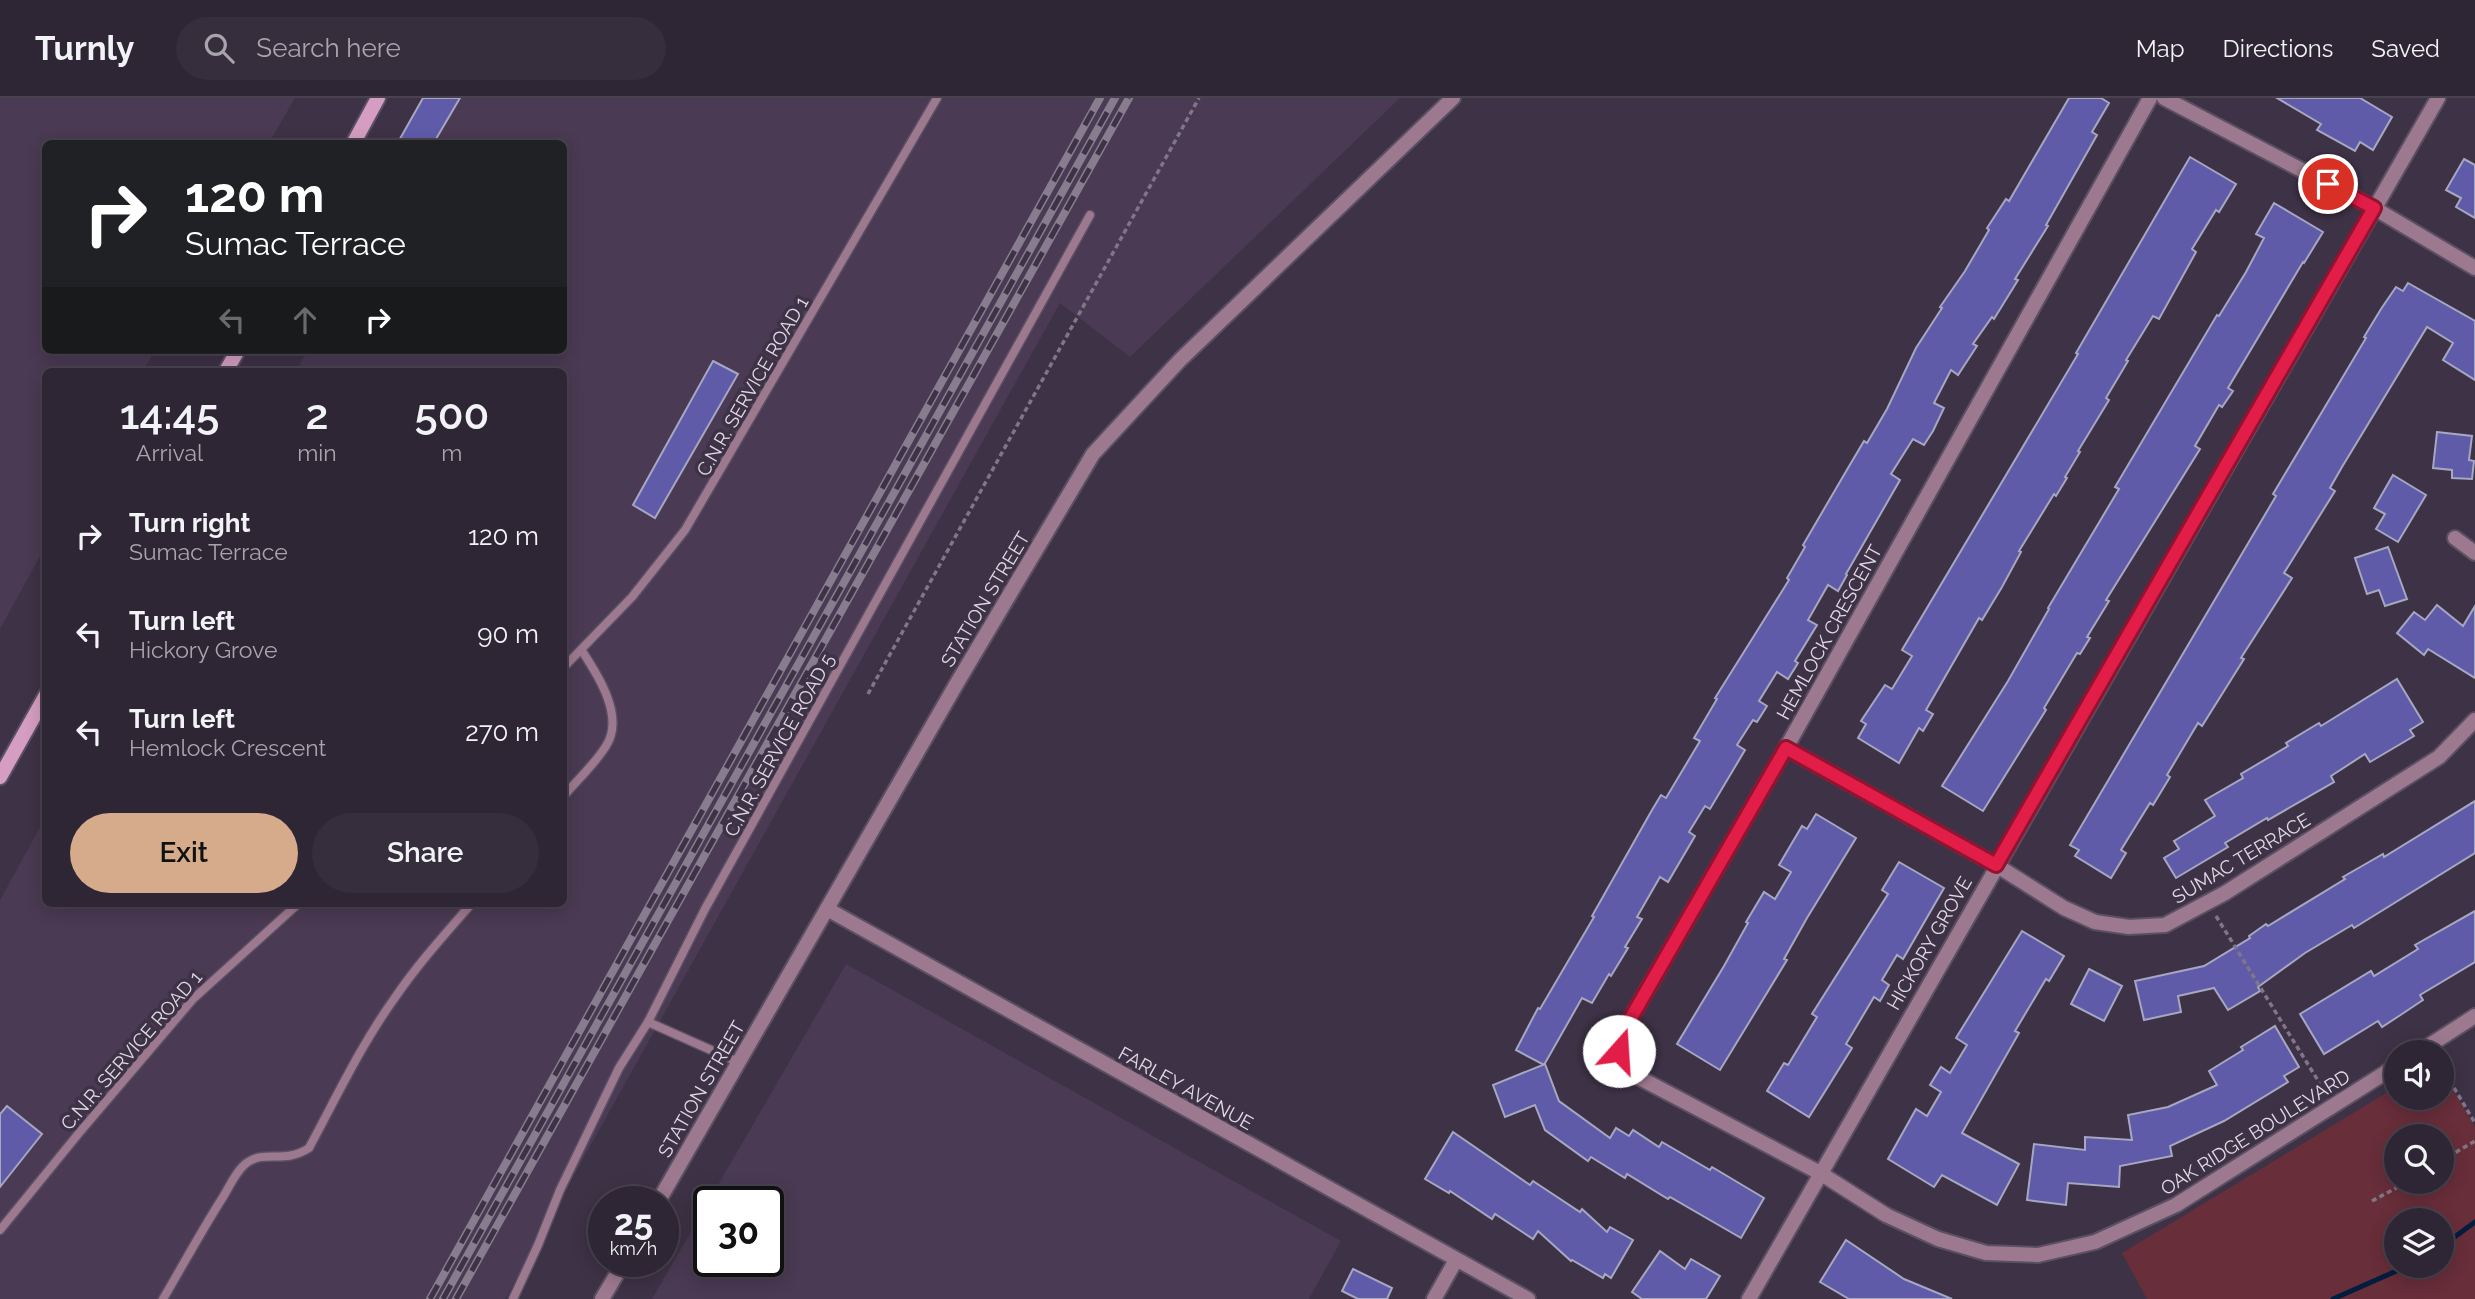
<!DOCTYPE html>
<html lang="en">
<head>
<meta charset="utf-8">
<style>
  :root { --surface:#2e2634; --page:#362e3c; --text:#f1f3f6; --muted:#a7a5ac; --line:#49434f; --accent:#d6ab8b }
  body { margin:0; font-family:Raleway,sans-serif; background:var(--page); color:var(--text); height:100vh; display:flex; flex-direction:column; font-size:26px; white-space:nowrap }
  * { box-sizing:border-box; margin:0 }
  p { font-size:23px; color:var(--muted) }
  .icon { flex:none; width:38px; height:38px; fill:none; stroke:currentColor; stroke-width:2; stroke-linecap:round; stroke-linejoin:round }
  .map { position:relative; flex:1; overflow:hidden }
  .drawer { position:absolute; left:42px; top:270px; width:525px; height:539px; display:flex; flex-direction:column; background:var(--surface); border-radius:10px; box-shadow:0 4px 18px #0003,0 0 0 2px var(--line) }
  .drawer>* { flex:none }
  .top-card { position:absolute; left:42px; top:42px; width:525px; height:214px; border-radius:10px; box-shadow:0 4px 18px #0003,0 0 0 2px var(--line); background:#202124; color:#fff; overflow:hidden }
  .buttons { position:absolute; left:2384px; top:942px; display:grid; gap:14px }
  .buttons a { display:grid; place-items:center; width:70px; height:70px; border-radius:50%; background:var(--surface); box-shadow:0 4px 18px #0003,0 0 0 2px var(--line); font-size:35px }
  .speed { position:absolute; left:588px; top:1088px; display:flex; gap:14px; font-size:35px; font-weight:700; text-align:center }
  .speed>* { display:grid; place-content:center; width:91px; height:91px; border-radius:50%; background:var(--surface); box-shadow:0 4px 18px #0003,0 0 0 2px var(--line); line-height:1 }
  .speed small { font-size:18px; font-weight:400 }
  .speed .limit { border:4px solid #111; border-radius:10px; background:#fff; color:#111 }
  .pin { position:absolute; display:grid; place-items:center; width:60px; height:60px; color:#fff; margin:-30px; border:4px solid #fff; border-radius:50%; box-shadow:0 2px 7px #0007 }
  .me { position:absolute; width:77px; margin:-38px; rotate:19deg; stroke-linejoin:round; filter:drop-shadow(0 0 5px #0008) }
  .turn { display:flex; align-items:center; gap:24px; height:147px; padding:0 28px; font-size:32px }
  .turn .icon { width:91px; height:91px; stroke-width:2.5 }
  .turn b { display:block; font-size:49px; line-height:60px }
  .lanes { display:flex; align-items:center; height:66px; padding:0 28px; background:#0003; justify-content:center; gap:35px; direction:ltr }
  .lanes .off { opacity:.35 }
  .eta { display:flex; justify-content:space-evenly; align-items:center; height:119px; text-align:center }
  .eta b { font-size:42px; font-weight:600; line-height:49px }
  .action { display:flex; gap:14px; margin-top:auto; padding:14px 28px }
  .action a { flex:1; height:80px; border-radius:42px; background:var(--accent); color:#111; font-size:28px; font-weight:600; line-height:80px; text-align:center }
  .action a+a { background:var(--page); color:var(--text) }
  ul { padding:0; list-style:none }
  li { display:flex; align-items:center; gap:21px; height:98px; padding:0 28px }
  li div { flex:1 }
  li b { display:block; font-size:26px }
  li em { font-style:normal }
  header { display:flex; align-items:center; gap:42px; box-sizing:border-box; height:98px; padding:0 35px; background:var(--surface); border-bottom:2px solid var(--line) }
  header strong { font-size:33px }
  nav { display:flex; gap:38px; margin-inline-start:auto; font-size:24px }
  .search { width:490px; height:63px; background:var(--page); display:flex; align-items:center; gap:18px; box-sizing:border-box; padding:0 24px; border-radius:38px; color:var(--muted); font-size:26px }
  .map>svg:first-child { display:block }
  .built { fill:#4a3a53; fill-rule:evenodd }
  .green { fill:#682e3a; fill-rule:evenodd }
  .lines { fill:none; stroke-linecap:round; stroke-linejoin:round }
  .stream { stroke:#031d3f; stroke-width:5 }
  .building { fill:#605ba9; stroke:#a6a7c1; stroke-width:2 }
  .service-casing { stroke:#5b5063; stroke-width:11 }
  .minor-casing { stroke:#5b5063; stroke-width:18 }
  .tertiary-casing { stroke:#5b5063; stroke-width:18 }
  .secondary-casing { stroke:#5b5063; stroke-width:18 }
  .path { stroke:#807687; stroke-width:3.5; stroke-dasharray:5 3.5; stroke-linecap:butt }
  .service { stroke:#9d798f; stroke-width:8 }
  .minor { stroke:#9d798f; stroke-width:14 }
  .tertiary { stroke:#9d798f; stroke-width:14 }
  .secondary { stroke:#d59dc1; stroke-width:14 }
  .rail-casing { stroke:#887d8e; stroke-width:8 }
  .rail { stroke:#3e3246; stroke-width:5; stroke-dasharray:16; stroke-linecap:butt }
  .route-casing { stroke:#92132f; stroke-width:18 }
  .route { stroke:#e11d48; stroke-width:12 }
  .labels { text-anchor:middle; stroke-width:7; stroke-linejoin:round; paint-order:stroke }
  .street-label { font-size:19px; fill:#e1d9e6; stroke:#3e3246 }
</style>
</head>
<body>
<header>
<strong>Turnly</strong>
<div class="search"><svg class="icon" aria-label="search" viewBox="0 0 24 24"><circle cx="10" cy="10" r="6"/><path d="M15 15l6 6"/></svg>Search here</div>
<nav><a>Map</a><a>Directions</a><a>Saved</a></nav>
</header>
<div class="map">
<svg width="2475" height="1201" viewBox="0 0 2475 1201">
  <rect width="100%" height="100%" fill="#3e3246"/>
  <g class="built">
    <polygon points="0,0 295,0 269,45 46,46 46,252 155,252 143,273 46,273 45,449 0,531"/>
    <polygon points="449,0 1400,0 1130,259 1060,205 505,1201 0,1201 0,802 45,720 46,805 564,805 564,273 296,273 308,252 564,252 564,46 423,45"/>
    <path d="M846,866L1341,1143L1309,1201H652ZM709,1104H768V1164H709Z"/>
  </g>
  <path class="green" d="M2441,971L2475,1029V1201H2147L2122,1155L2396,989V999H2441ZM2396,1038H2441V1083H2396ZM2396,1122H2441V1167H2396Z"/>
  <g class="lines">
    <g class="stream">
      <polyline points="2441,1149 2475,1124"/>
      <polyline points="2333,1201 2410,1167"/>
    </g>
  </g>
  <g class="building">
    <polygon points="423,0 460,0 433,46 397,46"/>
    <polygon points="2069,0 2101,0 2109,5 2092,34 2097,37 2046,127 2048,128 2015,181 2018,182 1994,221 1992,219 1973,246 1977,248 1958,277 1951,272 1934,305 1944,310 1933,333 1924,347 1913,341 1891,376 1900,382 1846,476 1847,477 1838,493 1828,487 1808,522 1817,527 1795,563 1798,565 1788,581 1777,574 1759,603 1767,608 1757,624 1753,622 1737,647 1745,652 1710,711 1705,708 1689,734 1695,738 1668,784 1660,779 1637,819 1642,821 1625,849 1628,850 1611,878 1609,876 1592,905 1582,900 1544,967 1516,952 1538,910 1540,911 1594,819 1592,818 1652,712 1661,697 1666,700 1700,643 1694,640 1717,601 1715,600 1789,482 1787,480 1805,449 1803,447 1848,370 1864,343 1867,345 1887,311 1916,250 1942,210 1940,209 1965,173 1989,132 1987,130 2006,101 2009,103"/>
    <polygon points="2277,0 2360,0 2392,19 2373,52 2360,44 2355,53 2317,32 2321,26"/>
    <polygon points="2190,59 2236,86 2219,114 2216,112 2192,151 2196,154 2159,221 2153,218 2126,262 2128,263 2106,300 2109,302 2078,353 2080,354 2065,379 2067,380 2056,398 2054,396 2019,453 2021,454 2002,489 1982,522 1979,520 1926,612 1933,616 1923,633 1919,630 1899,665 1858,640 1866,626 1861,623 1885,587 1892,591 1912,558 1902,552 2078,256 2076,255"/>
    <polygon points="2464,61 2475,67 2475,120 2456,109 2461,100 2446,92"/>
    <polygon points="2274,105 2323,134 2304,165 2303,164 2228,290 2233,293 2222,309 2219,307 2195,348 2200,351 2106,502 2109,503 2087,539 2090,540 2080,556 2077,555 2044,610 2046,612 2036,628 1983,713 1942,688 2008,583 2049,511 2048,510 2119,391 2115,389 2217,217 2219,218 2246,174 2264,140 2256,136"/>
    <polygon points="2408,185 2475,223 2475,282 2443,262 2453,245 2427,229 2342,369 2330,390 2335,393 2284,475 2292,480 2241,560 2244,561 2202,628 2198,625 2167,677 2170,679 2153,707 2150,705 2121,752 2126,755 2111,780 2075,758 2079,752 2070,747 2276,398 2273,396 2366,240 2364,239 2381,211 2396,189 2403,193"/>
    <polygon points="713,263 738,276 655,420 633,407"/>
    <polygon points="2437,334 2472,338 2469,362 2474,363 2472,381 2452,380 2452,372 2433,370"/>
    <polygon points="2393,377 2426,397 2398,444 2376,431 2385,416 2374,410"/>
    <polygon points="2388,449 2407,501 2385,508 2379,492 2367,496 2355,460"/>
    <polygon points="2437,507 2463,528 2475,508 2475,580 2428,551 2424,557 2397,535 2414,514 2425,522"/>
    <polygon points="2397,581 2423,624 2410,632 2414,638 2370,664 2365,656 2331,678 2334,684 2268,722 2267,720 2225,745 2228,749 2176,780 2164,760 2179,751 2174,743 2215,718 2205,702 2243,680 2241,676 2288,648 2286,645 2319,625 2321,628"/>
    <polygon points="2475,703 2475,755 2354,830 2352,827 2305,855 2258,889 2260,893 2228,912 2214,890 2178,898 2181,914 2144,922 2135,883 2204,868 2250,840 2249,838 2266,826 2268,828 2345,781 2343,779 2362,768 2383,756 2384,759"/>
    <polygon points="1816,716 1856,740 1807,820 1784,861 1787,862 1720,972 1677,946 1724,868 1748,825 1746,824 1764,794 1775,801 1791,774 1779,767 1802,728 1807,731"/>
    <polygon points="1899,764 1944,790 1903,861 1897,857 1882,882 1889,887 1880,903 1874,899 1846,946 1852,950 1809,1019 1767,993 1784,965 1788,967 1817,919 1812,916 1888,796 1882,792"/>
    <polygon points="2475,813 2475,864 2420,897 2423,902 2399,918 2382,929 2378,923 2324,956 2300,916 2371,873 2374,878 2418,851 2415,847"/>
    <polygon points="2022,833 2064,858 2049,883 2046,881 2015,933 2019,935 1962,1035 2019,1066 1997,1107 1942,1077 1934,1089 1888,1061 1916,1011 1927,1018 1941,994 1930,987 1941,969 1950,975 1967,947 1956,940"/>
    <polygon points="2089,871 2122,888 2104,923 2071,906"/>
    <polygon points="2275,928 2299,969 2284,978 2288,984 2224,1023 2170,1048 2172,1058 2120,1068 2119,1089 2068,1085 2066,1107 2027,1102 2034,1046 2085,1052 2085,1039 2132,1042 2128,1017 2168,1009 2217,987 2209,973 2243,952 2241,949"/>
    <polygon points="1545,966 1559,1003 1610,1040 1616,1030 1629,1038 1633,1032 1659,1049 1662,1044 1710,1072 1712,1069 1764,1100 1741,1140 1670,1099 1668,1101 1627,1076 1625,1080 1591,1059 1588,1063 1545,1032 1535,1007 1505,1019 1493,987"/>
    <polygon points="7,1008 42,1036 0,1089 0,1016"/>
    <polygon points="1453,1034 1530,1087 1533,1083 1580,1114 1582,1111 1607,1134 1610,1129 1633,1142 1611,1180 1605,1176 1603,1180 1572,1162 1571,1163 1538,1133 1533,1141 1495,1116 1492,1121 1450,1093 1449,1095 1425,1081"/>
    <polygon points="1846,1142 1904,1181 1952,1201 1849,1201 1820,1184"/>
    <polygon points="1660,1153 1685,1171 1691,1161 1720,1178 1706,1201 1642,1201 1632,1194"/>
    <polygon points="1353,1171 1392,1190 1387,1201 1358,1201 1342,1193"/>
  </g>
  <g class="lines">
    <g class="service-casing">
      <g id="service">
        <polyline points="564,569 632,499 685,432 937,0"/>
        <path d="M564,698C577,682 595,666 606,648C625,619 598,577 582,553"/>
        <polyline points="648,924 738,964"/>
        <polyline points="0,1132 79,1035 193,901 299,805"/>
        <path d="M163,1201C183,1167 202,1132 223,1099C230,1088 237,1071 248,1064C266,1052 285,1066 309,1050C336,1000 361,947 394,901C417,867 445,836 472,805"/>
        <polyline points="513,1201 538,1147 560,1092 619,970 648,924 705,811 1090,117"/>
      </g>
    </g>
    <g class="minor-casing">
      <g id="minor">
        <polyline points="2150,0 1786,650 1624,932 1619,953 1634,977 1820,1075 1886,1117 1938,1141 1986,1155 2038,1157 2095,1144 2176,1107 2396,968"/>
        <polyline points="2164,0 2374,110 2475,170"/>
        <polyline points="2455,440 2475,455"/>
        <polyline points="1786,650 1996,767 2064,810 2095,824 2129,829 2165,827 2225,795 2439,659 2475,622"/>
        <polyline points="2419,954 2475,918"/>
        <polyline points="1434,1201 1456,1162"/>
        <polyline points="1749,1201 2438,0"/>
      </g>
    </g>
    <g class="tertiary-casing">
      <g id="tertiary">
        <polyline points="827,811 1528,1201"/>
        <polyline points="658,1104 957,585 1093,356 1180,262 1453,0"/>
        <polyline points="602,1201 624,1164"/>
      </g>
    </g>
    <g class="secondary-casing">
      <g id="secondary">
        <polyline points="353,46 378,0"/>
        <polyline points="226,273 238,252"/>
        <polyline points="0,679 46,597"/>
      </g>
    </g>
    <g class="path">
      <polyline points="868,596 1199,0"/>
      <polyline points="2216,818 2322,989"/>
      <polyline points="2441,968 2475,1025"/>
      <polyline points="2441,1063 2475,1043"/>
      <polyline points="2372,1103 2409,1083"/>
    </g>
    <use href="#service" class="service"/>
    <use href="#minor" class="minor"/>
    <use href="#tertiary" class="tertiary"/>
    <use href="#secondary" class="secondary"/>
    <g class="rail-casing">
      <g id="rail">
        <polyline points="430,1201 1100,0"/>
        <polyline points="443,1201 1115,0"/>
        <polyline points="456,1201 1129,0"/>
      </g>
    </g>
    <use href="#rail" class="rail"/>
  </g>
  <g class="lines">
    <g class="route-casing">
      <polyline id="route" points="1619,953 1624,932 1786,650 1996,767 2374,110 2328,86"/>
    </g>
    <use href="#route" class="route"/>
  </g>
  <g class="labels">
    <g class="street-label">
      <text transform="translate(752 288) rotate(-60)" y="7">C.N.R. SERVICE ROAD 1</text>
      <text transform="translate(985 501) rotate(-59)" y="7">STATION STREET</text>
      <text transform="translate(1829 534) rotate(-61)" y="7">HEMLOCK CRESCENT</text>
      <text transform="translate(779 647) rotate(-61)" y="7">C.N.R. SERVICE ROAD 5</text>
      <text transform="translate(2241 760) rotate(-31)" y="7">SUMAC TERRACE</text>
      <text transform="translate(1929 845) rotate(-60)" y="7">HICKORY GROVE</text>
      <text transform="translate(131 952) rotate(-49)" y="7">C.N.R. SERVICE ROAD 1</text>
      <text transform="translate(1186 990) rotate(29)" y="7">FARLEY AVENUE</text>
      <text transform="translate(701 991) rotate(-60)" y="7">STATION STREET</text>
      <text transform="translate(2255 1034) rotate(-32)" y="7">OAK RIDGE BOULEVARD</text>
    </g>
  </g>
</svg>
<div class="buttons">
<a><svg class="icon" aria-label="sound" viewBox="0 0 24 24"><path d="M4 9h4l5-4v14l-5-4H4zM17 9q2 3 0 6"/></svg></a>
<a><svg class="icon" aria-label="search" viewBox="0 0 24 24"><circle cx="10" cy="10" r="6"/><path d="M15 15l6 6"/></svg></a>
<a><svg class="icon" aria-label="layers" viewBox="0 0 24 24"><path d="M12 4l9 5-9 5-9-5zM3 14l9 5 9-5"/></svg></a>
</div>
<div class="speed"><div>25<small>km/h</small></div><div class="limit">30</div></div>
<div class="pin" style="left:2328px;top:86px;background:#d93025"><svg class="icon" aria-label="arrive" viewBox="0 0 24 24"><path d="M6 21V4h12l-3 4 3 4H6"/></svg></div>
<svg class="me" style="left:1619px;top:953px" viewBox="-20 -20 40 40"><circle r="19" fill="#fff"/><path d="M0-13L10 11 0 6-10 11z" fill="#e11d48"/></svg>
<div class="top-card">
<div class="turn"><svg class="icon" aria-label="right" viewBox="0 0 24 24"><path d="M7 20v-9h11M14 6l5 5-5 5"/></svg><div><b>120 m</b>Sumac Terrace</div></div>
<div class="lanes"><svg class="icon off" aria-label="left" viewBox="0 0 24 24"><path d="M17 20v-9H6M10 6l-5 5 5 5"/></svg><svg class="icon off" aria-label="ahead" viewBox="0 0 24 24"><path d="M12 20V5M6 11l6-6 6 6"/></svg><svg class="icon" aria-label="right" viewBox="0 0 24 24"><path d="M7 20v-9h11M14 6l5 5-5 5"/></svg></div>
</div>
<section class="drawer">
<div class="eta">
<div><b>14:45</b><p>Arrival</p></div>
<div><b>2</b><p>min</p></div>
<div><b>500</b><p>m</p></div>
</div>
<ul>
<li><svg class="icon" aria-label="right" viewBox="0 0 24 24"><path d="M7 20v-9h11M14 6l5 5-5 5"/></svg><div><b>Turn right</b><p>Sumac Terrace</p></div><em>120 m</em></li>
<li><svg class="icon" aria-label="left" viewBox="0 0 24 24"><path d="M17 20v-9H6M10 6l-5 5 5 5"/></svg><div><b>Turn left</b><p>Hickory Grove</p></div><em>90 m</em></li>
<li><svg class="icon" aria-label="left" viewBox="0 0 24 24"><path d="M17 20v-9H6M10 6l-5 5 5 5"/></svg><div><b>Turn left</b><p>Hemlock Crescent</p></div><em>270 m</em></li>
</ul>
<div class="action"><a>Exit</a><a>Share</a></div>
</section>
</div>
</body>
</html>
